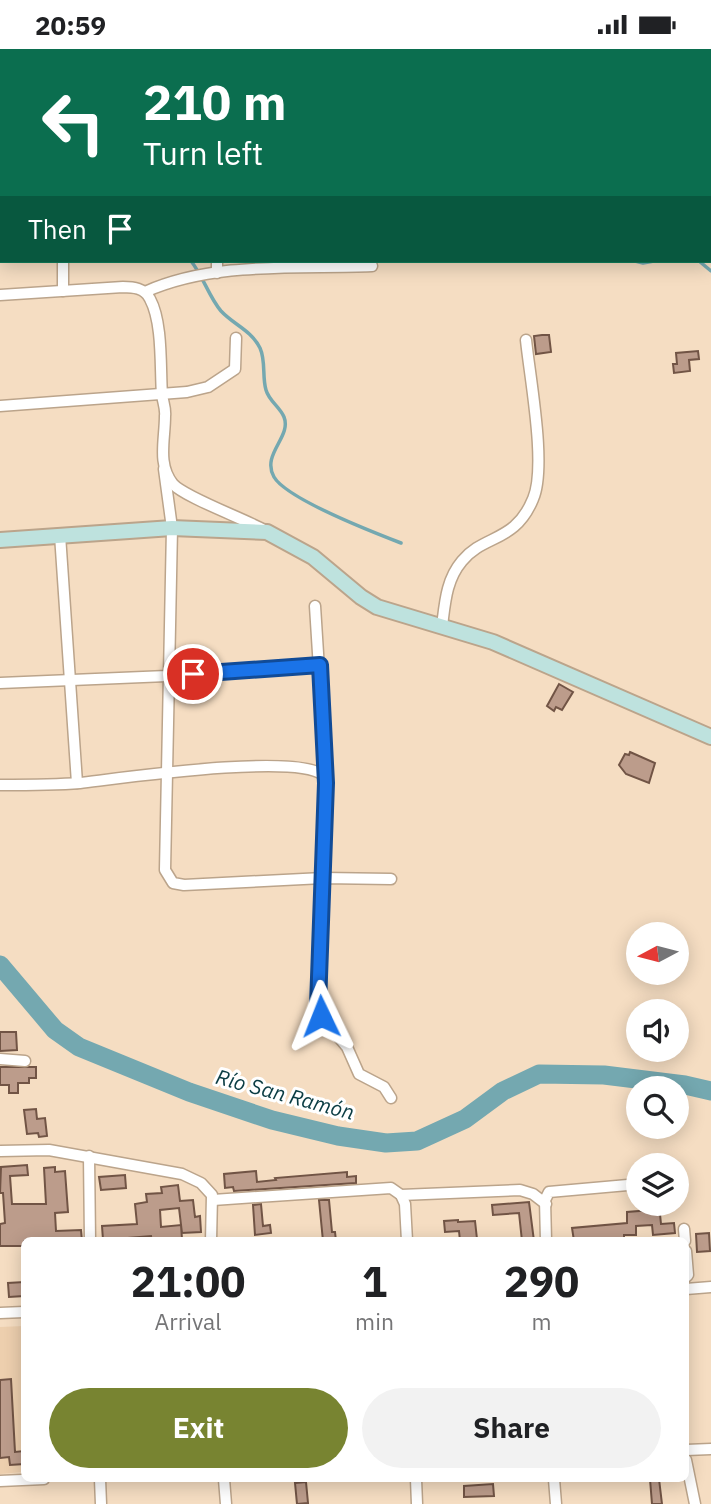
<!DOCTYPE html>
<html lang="en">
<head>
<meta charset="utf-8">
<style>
  :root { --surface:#fff; --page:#f2f2f2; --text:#202124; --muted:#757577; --accent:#788431 }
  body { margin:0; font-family:"IBM Plex Sans",sans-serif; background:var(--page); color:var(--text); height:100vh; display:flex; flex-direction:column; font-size:26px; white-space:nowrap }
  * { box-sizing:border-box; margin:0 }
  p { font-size:23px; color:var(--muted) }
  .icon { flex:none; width:38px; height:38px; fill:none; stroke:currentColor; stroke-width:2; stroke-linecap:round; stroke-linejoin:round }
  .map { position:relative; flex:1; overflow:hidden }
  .drawer { position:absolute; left:21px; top:1188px; width:668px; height:245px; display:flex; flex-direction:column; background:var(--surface); border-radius:10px; box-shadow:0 4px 18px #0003 }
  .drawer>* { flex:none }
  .banner { position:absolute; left:0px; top:0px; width:712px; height:214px; box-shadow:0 4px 18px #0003; background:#0b6e4f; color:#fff; overflow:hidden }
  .needle { width:46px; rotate:263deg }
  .buttons { position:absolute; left:626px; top:873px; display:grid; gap:14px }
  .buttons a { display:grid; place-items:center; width:63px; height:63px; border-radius:50%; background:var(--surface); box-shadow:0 4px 18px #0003; font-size:35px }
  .pin { position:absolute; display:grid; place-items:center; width:60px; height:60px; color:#fff; margin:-30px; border:4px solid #fff; border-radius:50%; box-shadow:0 2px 7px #0007 }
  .me { position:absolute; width:77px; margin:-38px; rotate:358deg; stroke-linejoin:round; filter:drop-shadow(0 0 5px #0008) }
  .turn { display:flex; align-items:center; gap:24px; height:147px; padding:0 28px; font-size:32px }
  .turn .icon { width:91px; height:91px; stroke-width:2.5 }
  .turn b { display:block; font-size:49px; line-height:60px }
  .then { display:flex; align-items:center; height:66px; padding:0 28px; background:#0003; gap:14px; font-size:26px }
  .eta { display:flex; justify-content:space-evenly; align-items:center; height:119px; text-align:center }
  .eta b { font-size:42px; font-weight:800; line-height:49px }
  .primary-button { display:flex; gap:14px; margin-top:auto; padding:14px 28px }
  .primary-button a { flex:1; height:80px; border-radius:42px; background:var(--accent); color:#fff; font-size:28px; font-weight:800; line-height:80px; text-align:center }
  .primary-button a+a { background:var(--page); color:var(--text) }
  .status { display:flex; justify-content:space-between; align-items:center; height:49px; padding:0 35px; background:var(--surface); direction:ltr }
  .status svg { height:19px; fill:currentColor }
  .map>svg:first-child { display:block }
  .built { fill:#edcfae }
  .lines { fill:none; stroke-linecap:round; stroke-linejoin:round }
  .stream { stroke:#74a8b0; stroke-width:3.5 }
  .river { stroke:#74a8b0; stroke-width:19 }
  .building { fill:#bc9c8b; stroke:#715445; stroke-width:2 }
  .minor-casing { stroke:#bba48b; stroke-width:13 }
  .secondary-casing { stroke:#bba48b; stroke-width:18 }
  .minor { stroke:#fff; stroke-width:10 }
  .secondary { stroke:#bee2de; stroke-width:14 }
  .route-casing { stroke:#114b97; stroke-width:18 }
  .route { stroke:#1a73e8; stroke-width:12 }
  .labels { text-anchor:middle; stroke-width:6; stroke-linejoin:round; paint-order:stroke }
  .water-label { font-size:21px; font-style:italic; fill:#0a3c43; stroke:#fff }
</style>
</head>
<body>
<div class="status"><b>20:59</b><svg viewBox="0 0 49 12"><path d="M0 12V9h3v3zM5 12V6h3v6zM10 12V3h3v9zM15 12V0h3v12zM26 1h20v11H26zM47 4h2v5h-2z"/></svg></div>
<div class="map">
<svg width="711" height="1455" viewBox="0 0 711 1455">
  <rect width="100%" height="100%" fill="#f5ddc2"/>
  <polygon class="built" points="24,1277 24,1423 0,1425 0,1278"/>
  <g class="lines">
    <g class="stream">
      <polyline points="509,0 510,2"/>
      <polyline points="0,118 2,119"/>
      <path d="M191,212C203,227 209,248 221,262C234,276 251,281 260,299C266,312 262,328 266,341C269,352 280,358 284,368C292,388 261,405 274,428C287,450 375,484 401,494"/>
      <polyline points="635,212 643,214 654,212"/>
      <polyline points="699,212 711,222"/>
    </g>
    <polyline class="river" points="0,916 55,981 79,998 189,1043 272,1071 338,1087 386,1094 417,1092 465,1070 503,1042 539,1025 604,1026 685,1036 711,1042"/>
  </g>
  <g class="building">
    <polygon points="542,286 549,286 551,303 536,305 534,287"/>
    <polygon points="698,302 699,310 689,311 690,322 674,324 673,315 677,315 676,304"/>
    <polygon points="559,635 573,643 562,661 556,658 554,662 547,657"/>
    <polygon points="630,703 655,714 649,734 626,725 619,716 625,705 629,706"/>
    <polygon points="0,983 16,983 17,1001 0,1002"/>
    <polygon points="0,1018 36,1018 36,1029 29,1029 29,1034 18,1034 18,1044 9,1044 9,1036 0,1036"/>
    <polygon points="36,1060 37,1070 45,1069 47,1087 39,1088 38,1084 27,1085 24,1061"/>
    <polygon points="27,1116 28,1126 10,1127 12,1155 46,1155 44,1119 55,1118 55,1123 65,1122 68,1163 55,1164 56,1182 81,1181 82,1192 24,1192 24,1197 0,1197 0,1175 5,1174 3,1144 0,1144 1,1118"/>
    <polygon points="256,1122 257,1133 276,1131 275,1129 347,1123 347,1128 356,1127 356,1134 234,1142 233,1138 225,1139 224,1125"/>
    <polygon points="125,1126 126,1139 101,1141 99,1128"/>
    <polygon points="178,1136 180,1152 193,1151 195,1168 200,1167 201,1183 182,1184 179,1159 160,1161 161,1178 181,1176 182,1190 152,1192 151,1187 103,1191 102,1177 137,1175 135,1155 147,1153 146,1145 162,1144 161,1138"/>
    <polygon points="319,1151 329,1151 332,1183 335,1183 336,1192 323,1192"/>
    <polygon points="529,1153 534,1192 522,1192 519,1164 493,1166 492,1156"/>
    <polygon points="261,1155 263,1177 270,1176 271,1184 255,1186 253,1156"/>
    <polygon points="650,1155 659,1155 661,1175 674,1174 675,1184 653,1186 652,1176 636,1177 636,1186 624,1186 624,1192 574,1192 572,1179 627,1174 627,1163 651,1161"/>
    <polygon points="458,1171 458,1173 475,1172 477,1190 460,1192 459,1182 445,1183 444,1172"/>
    <polygon points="709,1184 710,1202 697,1203 696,1185"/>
    <polygon points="24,1233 24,1247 9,1248 8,1234"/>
    <polygon points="11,1330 15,1403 24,1402 24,1415 10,1416 9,1408 0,1409 0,1331"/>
    <polygon points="650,1430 659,1430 662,1455 652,1455"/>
    <polygon points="306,1433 308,1454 297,1455 295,1434"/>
    <polygon points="493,1435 494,1447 464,1448 464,1437"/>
  </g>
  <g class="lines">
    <g class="minor-casing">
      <g id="minor">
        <polyline points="0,73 2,73"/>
        <polyline points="63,212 63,242"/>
        <polyline points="217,212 217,224"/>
        <path d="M145,243C214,212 298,220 372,217"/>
        <path d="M0,246L123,238C133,238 145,239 150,250C163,274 160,319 162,346C163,353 166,360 165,367C165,391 157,415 173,435C184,448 245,470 264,481"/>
        <polyline points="0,357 187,343 208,338 235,320 236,289"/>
        <polyline points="164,420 172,479 165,821 173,834 184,836 323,829 391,830"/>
        <polyline points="60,486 77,734"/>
        <polyline points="315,557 326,730"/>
        <path d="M442,577C445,554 446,531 462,512C484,485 515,494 533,450C547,418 530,330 526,291"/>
        <polyline points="0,634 167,627 320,616"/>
        <path d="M0,736C27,736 54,736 80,734C123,729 295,704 323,726L326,734L318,956L321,967L347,998L359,1025L384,1038L391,1049"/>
        <polyline points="0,1010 25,1012"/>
        <polyline points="0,1102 49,1101 182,1125 201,1134 212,1146 211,1192"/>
        <polyline points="89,1107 90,1192"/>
        <polyline points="401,1146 405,1155 407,1192"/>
        <polyline points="213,1151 391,1139 401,1146 520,1141 533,1145 546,1155"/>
        <polyline points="684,1180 685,1192"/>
        <polyline points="546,1192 545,1151 549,1143 639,1135"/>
        <polyline points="686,1202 688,1226 686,1228"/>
        <polyline points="686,1240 711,1238"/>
        <polyline points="0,1264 24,1263"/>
        <polyline points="686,1401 711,1400"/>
        <polyline points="686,1411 695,1455"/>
        <polyline points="100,1430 101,1455"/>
        <polyline points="224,1430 226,1455"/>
        <polyline points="416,1430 417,1455"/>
        <polyline points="554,1430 556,1455"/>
        <polyline points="0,1432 44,1430"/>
      </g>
    </g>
    <g class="secondary-casing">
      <polyline id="secondary" points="0,491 172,479 267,483 313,508 361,548 377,558 493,593 711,688"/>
    </g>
    <use href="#minor" class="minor"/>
    <use href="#secondary" class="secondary"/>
  </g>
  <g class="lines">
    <g class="route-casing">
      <polyline id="route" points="193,625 320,616 326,734 318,956 321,967"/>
    </g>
    <use href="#route" class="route"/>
  </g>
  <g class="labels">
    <g class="water-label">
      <text transform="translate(285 1046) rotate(15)" y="7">Río San Ramón</text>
    </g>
  </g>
</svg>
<div class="buttons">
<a><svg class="needle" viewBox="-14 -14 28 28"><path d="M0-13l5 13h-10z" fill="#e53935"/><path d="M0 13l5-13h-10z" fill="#757577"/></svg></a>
<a><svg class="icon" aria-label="sound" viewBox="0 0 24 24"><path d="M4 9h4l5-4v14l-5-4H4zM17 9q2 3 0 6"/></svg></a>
<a><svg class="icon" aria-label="search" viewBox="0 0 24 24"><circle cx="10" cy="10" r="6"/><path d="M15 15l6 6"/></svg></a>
<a><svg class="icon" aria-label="layers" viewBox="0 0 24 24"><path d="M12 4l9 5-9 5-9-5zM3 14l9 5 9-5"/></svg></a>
</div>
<div class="pin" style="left:193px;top:625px;background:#d93025"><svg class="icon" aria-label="arrive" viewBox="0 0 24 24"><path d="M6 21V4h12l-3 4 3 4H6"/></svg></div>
<svg class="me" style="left:321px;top:967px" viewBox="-20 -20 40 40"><path d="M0-17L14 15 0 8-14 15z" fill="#1a73e8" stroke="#fff" stroke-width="4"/></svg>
<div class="banner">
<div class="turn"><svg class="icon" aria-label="left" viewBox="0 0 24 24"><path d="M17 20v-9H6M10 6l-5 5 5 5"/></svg><div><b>210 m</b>Turn left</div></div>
<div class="then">Then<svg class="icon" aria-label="arrive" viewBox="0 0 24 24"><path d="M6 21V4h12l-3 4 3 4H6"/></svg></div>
</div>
<section class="drawer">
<div class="eta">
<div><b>21:00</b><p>Arrival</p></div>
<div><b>1</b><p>min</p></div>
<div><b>290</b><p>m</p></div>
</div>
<div class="primary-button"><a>Exit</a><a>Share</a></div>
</section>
</div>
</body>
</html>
